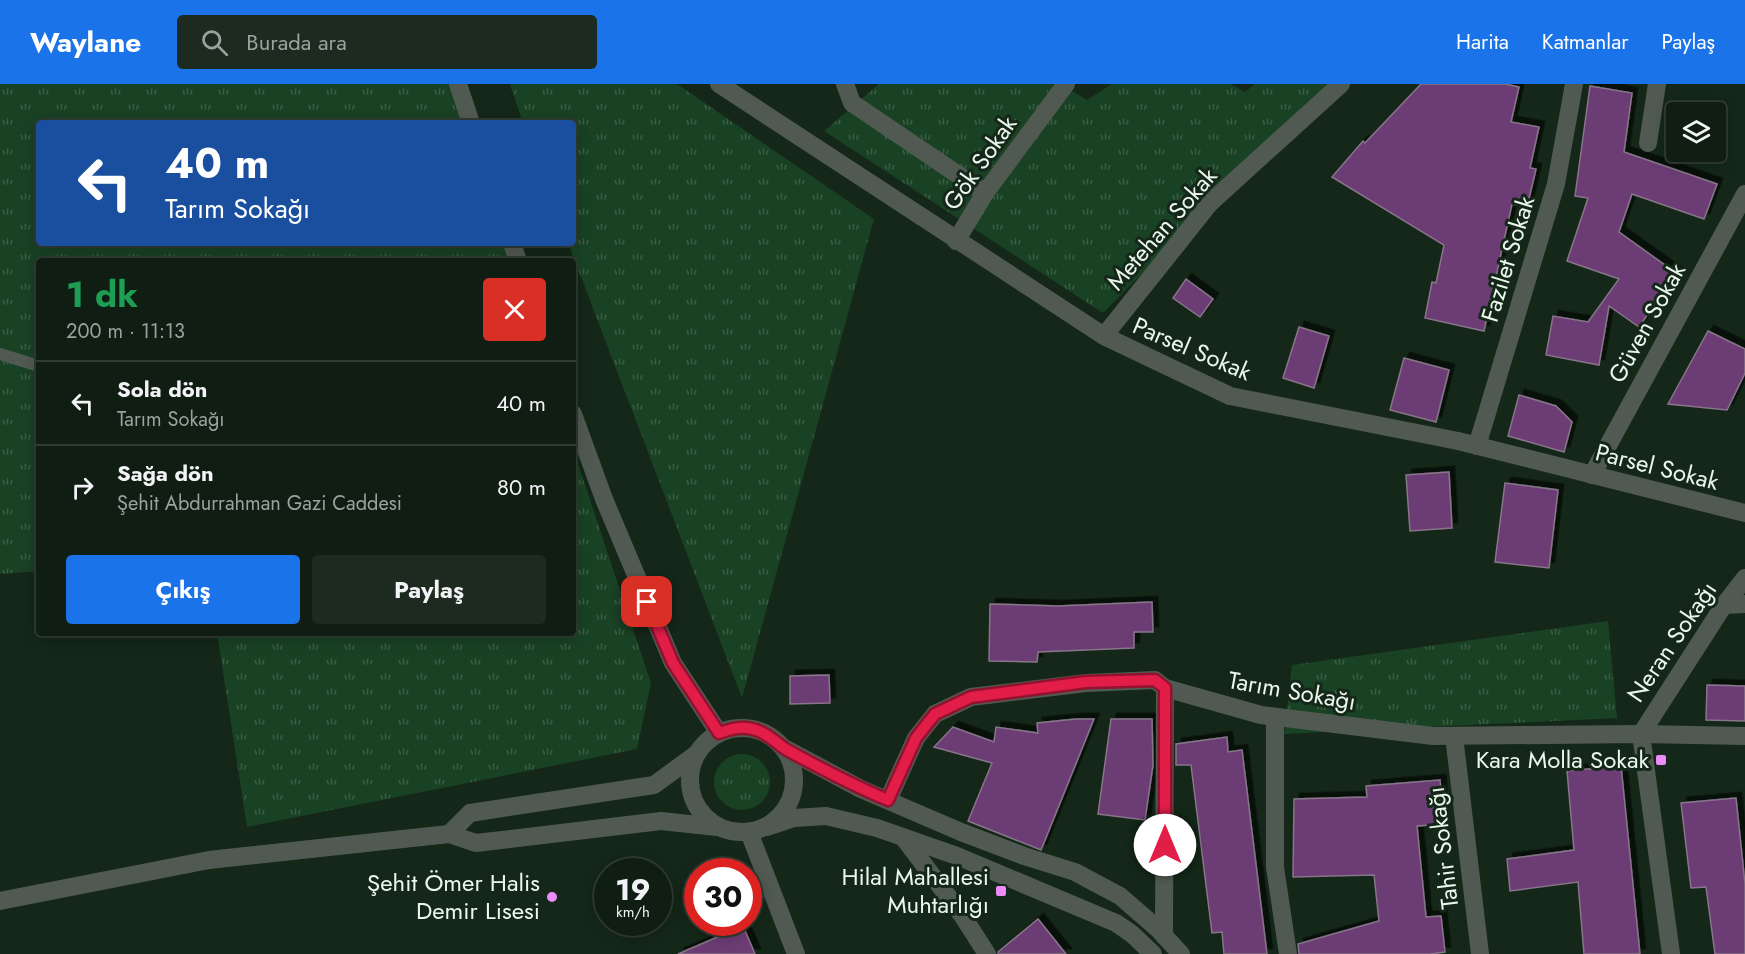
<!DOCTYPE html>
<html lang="tr">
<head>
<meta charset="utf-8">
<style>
  :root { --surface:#0f1d12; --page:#1d2a20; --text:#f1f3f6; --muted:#9ba29f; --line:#2f3b32; --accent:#1a73e8 }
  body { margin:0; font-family:Jost,sans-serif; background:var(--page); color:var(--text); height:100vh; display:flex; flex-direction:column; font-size:22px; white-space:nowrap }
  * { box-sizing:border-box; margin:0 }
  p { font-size:20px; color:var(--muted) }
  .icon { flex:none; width:33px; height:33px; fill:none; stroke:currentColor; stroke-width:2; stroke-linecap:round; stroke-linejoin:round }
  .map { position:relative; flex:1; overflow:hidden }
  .side { position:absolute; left:36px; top:174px; width:540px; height:378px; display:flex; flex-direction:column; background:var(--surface); border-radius:6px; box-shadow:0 3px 15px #0003,0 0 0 2px var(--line) }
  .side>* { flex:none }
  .hud { position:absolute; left:36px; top:36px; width:540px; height:126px; border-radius:6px; box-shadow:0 3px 15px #0003,0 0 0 2px var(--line); background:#1a4fa0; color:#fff; overflow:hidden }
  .controls { position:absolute; left:1666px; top:18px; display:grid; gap:12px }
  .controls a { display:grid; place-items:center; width:60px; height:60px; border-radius:6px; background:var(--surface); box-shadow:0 3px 15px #0003,0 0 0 2px var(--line); font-size:30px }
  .speed { position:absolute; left:594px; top:774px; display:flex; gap:12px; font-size:30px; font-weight:700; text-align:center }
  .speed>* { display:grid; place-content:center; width:78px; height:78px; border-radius:50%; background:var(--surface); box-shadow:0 3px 15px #0003,0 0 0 2px var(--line); line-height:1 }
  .speed small { font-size:15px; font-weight:400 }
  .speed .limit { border:9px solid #d22; background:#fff; color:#111 }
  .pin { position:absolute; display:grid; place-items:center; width:51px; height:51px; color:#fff; margin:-26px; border-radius:12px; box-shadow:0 3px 9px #0006 }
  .me { position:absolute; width:66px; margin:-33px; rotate:0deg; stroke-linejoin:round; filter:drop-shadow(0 0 4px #0008) }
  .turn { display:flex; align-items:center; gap:21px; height:126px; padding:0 30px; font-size:27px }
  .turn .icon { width:78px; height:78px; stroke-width:2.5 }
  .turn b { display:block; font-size:42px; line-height:51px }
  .round { display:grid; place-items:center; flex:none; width:63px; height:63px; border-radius:6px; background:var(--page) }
  .head { display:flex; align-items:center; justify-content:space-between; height:102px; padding:0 30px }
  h1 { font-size:36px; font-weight:700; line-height:45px; color:#1e9e55 }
  .cta { display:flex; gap:12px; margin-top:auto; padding:12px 30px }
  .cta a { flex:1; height:69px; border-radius:6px; background:var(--accent); color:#fff; font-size:24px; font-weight:700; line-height:69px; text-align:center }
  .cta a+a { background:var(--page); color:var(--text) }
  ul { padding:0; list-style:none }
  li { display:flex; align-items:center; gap:18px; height:84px; padding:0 30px; border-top:2px solid var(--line) }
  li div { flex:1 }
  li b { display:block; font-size:22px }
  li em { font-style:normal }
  header { display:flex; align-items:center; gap:36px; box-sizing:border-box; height:84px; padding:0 30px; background:var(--accent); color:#fff }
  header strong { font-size:28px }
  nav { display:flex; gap:33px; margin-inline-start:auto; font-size:21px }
  .search { width:420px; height:54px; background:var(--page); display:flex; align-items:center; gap:15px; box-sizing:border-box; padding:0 21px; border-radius:6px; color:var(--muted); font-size:22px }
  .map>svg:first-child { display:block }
  .grass { fill:url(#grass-tufts) }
  .building { fill:#6c3c74; stroke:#877589; stroke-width:1.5; filter:url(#shadow) }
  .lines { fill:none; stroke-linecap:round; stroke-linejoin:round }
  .service { stroke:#515a52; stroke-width:12 }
  .minor { stroke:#515a52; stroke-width:18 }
  .tertiary { stroke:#515a52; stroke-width:18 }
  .route-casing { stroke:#92132f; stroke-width:15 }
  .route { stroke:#e11d48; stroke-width:10 }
  .poi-dot { fill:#ec8cfa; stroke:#142718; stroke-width:2 }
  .labels { text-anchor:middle; stroke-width:6; stroke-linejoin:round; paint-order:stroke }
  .street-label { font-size:24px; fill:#ebf7ed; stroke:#142718 }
  .poi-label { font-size:24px; fill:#ebf7ed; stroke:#142718; text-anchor:end }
</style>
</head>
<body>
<header>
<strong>Waylane</strong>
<div class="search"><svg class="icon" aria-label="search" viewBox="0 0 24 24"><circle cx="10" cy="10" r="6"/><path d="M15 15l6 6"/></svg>Burada ara</div>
<nav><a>Harita</a><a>Katmanlar</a><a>Paylaş</a></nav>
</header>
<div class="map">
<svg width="1745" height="870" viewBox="0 0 1745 870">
  <defs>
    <pattern id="grass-tufts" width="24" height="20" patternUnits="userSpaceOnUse" patternTransform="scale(1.5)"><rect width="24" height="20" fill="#194124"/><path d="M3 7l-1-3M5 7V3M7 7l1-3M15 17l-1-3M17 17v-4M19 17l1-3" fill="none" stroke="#3b5d44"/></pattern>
    <filter id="shadow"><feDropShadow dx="5.5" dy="-5.5" stdDeviation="0" flood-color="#0009"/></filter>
  </defs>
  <rect width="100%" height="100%" fill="#142718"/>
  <g class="grass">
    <polygon points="0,0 452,0 465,39 39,39 39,159 505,159 511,177 39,177 39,487 0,490"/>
    <polygon points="510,0 677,0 874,135 742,614 568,159 573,159 573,39 523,39"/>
    <polygon points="879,0 1060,0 1087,16 1112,0 1231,0 1245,8 1255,0 1329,0 1103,229 824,47"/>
    <polygon points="573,365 651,599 637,665 247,743 217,549 573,549"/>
    <polygon points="1608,537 1617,634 1284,650 1292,581"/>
    <circle cx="742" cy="698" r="28"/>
  </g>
  <g class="building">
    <polygon points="1421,0 1505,0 1519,3 1511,38 1539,43 1530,84 1536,85 1527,123 1512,120 1484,247 1425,234 1432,198 1436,199 1444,161 1332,93 1363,57 1365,59"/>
    <polygon points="1590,2 1632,9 1624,68 1717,100 1704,135 1632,110 1619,148 1676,189 1639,243 1609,222 1599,281 1546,271 1553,232 1588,238 1619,195 1567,177 1588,114 1575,112"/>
    <polygon points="1186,195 1213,215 1200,233 1173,214"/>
    <polygon points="1299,243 1329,252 1314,304 1283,294"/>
    <polygon points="1708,247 1745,265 1745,289 1727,326 1668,320"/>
    <polygon points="1404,274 1449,286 1436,338 1390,326"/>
    <polygon points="1519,311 1556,322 1572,338 1564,368 1508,352"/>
    <polygon points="1449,388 1452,444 1410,447 1406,391"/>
    <polygon points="1505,399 1558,406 1549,484 1495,478"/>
    <polygon points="1152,518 1153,548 1134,548 1134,564 1038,568 1037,578 989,577 990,520 1058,522"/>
    <polygon points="829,591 830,619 790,620 790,592"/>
    <polygon points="1707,601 1745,602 1745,637 1706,636"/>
    <polygon points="1076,635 1094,635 1041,766 968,737 992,679 934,663 953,643 994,658 996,643 1038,649 1037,639"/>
    <polygon points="1111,635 1152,635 1153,681 1145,736 1098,730"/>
    <polygon points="1227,653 1228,668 1242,666 1267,870 1224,870 1222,848 1212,849 1191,681 1176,681 1176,660"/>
    <polygon points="1621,682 1640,870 1584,870 1578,798 1510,807 1507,775 1574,766 1567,687"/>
    <polygon points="1440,696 1444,740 1417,742 1426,833 1441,832 1445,868 1430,870 1299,870 1298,860 1379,837 1374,791 1293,793 1294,715 1367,713 1366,702"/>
    <polygon points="1736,714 1745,800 1745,870 1715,870 1706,803 1691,804 1681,719"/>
    <polygon points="1038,835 1066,870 998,870 998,868"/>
    <polygon points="743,842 755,870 678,870"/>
  </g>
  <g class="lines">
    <polyline class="service" points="0,270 39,282"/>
    <g class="minor">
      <polyline points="719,0 1104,252 1230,312 1458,357 1745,429"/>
      <polyline points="845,0 852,19 985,109"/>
      <polyline points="1648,59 1657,0"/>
      <polyline points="956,157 985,109 1066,0"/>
      <polyline points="1104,252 1210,119 1341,0"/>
      <polyline points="1477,362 1556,100 1574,0"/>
      <polyline points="1592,391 1745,110"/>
      <polyline points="1724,521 1745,520"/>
      <polyline points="1275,633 1275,783 1288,870"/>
      <polyline points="1641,650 1671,870"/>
      <polyline points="1641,650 1724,521 1745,494"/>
      <polyline points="1454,652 1480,870"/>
      <polyline points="888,716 916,654 935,630 971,613 1086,599 1155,596 1165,604 1261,631 1433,652 1641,650 1745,652"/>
      <polyline points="749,748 796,870"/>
      <polyline points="449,750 470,729 654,701 695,671"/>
      <polyline points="903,753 962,831 987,870"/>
      <polyline points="0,817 209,776 449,750 476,759 661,737 717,743"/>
      <polyline points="1164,852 1165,604"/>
    </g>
    <g class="tertiary">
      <polyline points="458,0 471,39"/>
      <polyline points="512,159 518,177"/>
      <polyline points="573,330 604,415 673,579 719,649"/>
      <circle cx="742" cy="696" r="52"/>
      <polyline points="784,664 861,705 961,748 1024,772 1075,788 1120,812 1158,845 1181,870"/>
      <polyline points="767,743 794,734 826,732 877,744 957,772 1116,839 1132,850 1153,870"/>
    </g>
  </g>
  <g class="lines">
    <g class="route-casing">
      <path id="route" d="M647,518L673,579L719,649C731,645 743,641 756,646C769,650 776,659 787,666C820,684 854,702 888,716L916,654L935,630L971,613L1086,598L1155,596L1165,604V761"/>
    </g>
    <use href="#route" class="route"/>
  </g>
  <g class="poi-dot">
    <rect x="1655" y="670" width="12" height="12" rx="3"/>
    <rect x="995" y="801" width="12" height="12" rx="3"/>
    <circle cx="552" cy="813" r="6"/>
  </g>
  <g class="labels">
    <g class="street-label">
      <text transform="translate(980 79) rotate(-55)" y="8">Gök Sokak</text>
      <text transform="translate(1162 145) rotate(-49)" y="8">Metehan Sokak</text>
      <text transform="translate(1508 175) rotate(-73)" y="8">Fazilet Sokak</text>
      <text transform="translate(1647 239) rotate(-61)" y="8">Güven Sokak</text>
      <text transform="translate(1192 265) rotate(23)" y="8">Parsel Sokak</text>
      <text transform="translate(1657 383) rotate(14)" y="8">Parsel Sokak</text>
      <text transform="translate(1672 558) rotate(-56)" y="8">Neran Sokağı</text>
      <text transform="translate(1292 607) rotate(10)" y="8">Tarım Sokağı</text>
      <text transform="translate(1443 764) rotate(-97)" y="8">Tahir Sokağı</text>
    </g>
    <g class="poi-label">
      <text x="1649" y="684">Kara Molla Sokak</text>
      <text x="989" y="801">Hilal Mahallesi<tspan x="989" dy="28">Muhtarlığı</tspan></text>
      <text x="540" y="807">Şehit Ömer Halis<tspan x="540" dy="28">Demir Lisesi</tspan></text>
    </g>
  </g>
</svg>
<div class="controls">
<a><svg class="icon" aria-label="layers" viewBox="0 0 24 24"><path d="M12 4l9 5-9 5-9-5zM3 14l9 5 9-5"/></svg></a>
</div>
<div class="speed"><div>19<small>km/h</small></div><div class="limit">30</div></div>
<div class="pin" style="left:647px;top:518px;background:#d93025"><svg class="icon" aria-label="arrive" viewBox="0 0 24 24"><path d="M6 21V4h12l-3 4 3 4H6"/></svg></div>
<svg class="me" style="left:1165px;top:761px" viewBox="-20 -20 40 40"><circle r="19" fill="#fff"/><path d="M0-13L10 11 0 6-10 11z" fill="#e11d48"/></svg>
<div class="hud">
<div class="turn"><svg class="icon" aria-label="left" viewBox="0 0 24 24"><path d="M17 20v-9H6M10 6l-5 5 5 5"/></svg><div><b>40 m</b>Tarım Sokağı</div></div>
</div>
<section class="side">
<div class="head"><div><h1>1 dk</h1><p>200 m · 11:13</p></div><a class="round" style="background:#d93025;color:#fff"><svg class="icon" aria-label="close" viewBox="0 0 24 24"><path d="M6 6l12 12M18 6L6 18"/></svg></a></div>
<ul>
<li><svg class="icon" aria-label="left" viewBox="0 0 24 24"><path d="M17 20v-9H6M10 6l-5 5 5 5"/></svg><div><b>Sola dön</b><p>Tarım Sokağı</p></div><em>40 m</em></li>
<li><svg class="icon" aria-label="right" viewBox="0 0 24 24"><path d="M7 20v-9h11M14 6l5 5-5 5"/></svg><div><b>Sağa dön</b><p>Şehit Abdurrahman Gazi Caddesi</p></div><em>80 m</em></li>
</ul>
<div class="cta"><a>Çıkış</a><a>Paylaş</a></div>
</section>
</div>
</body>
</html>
